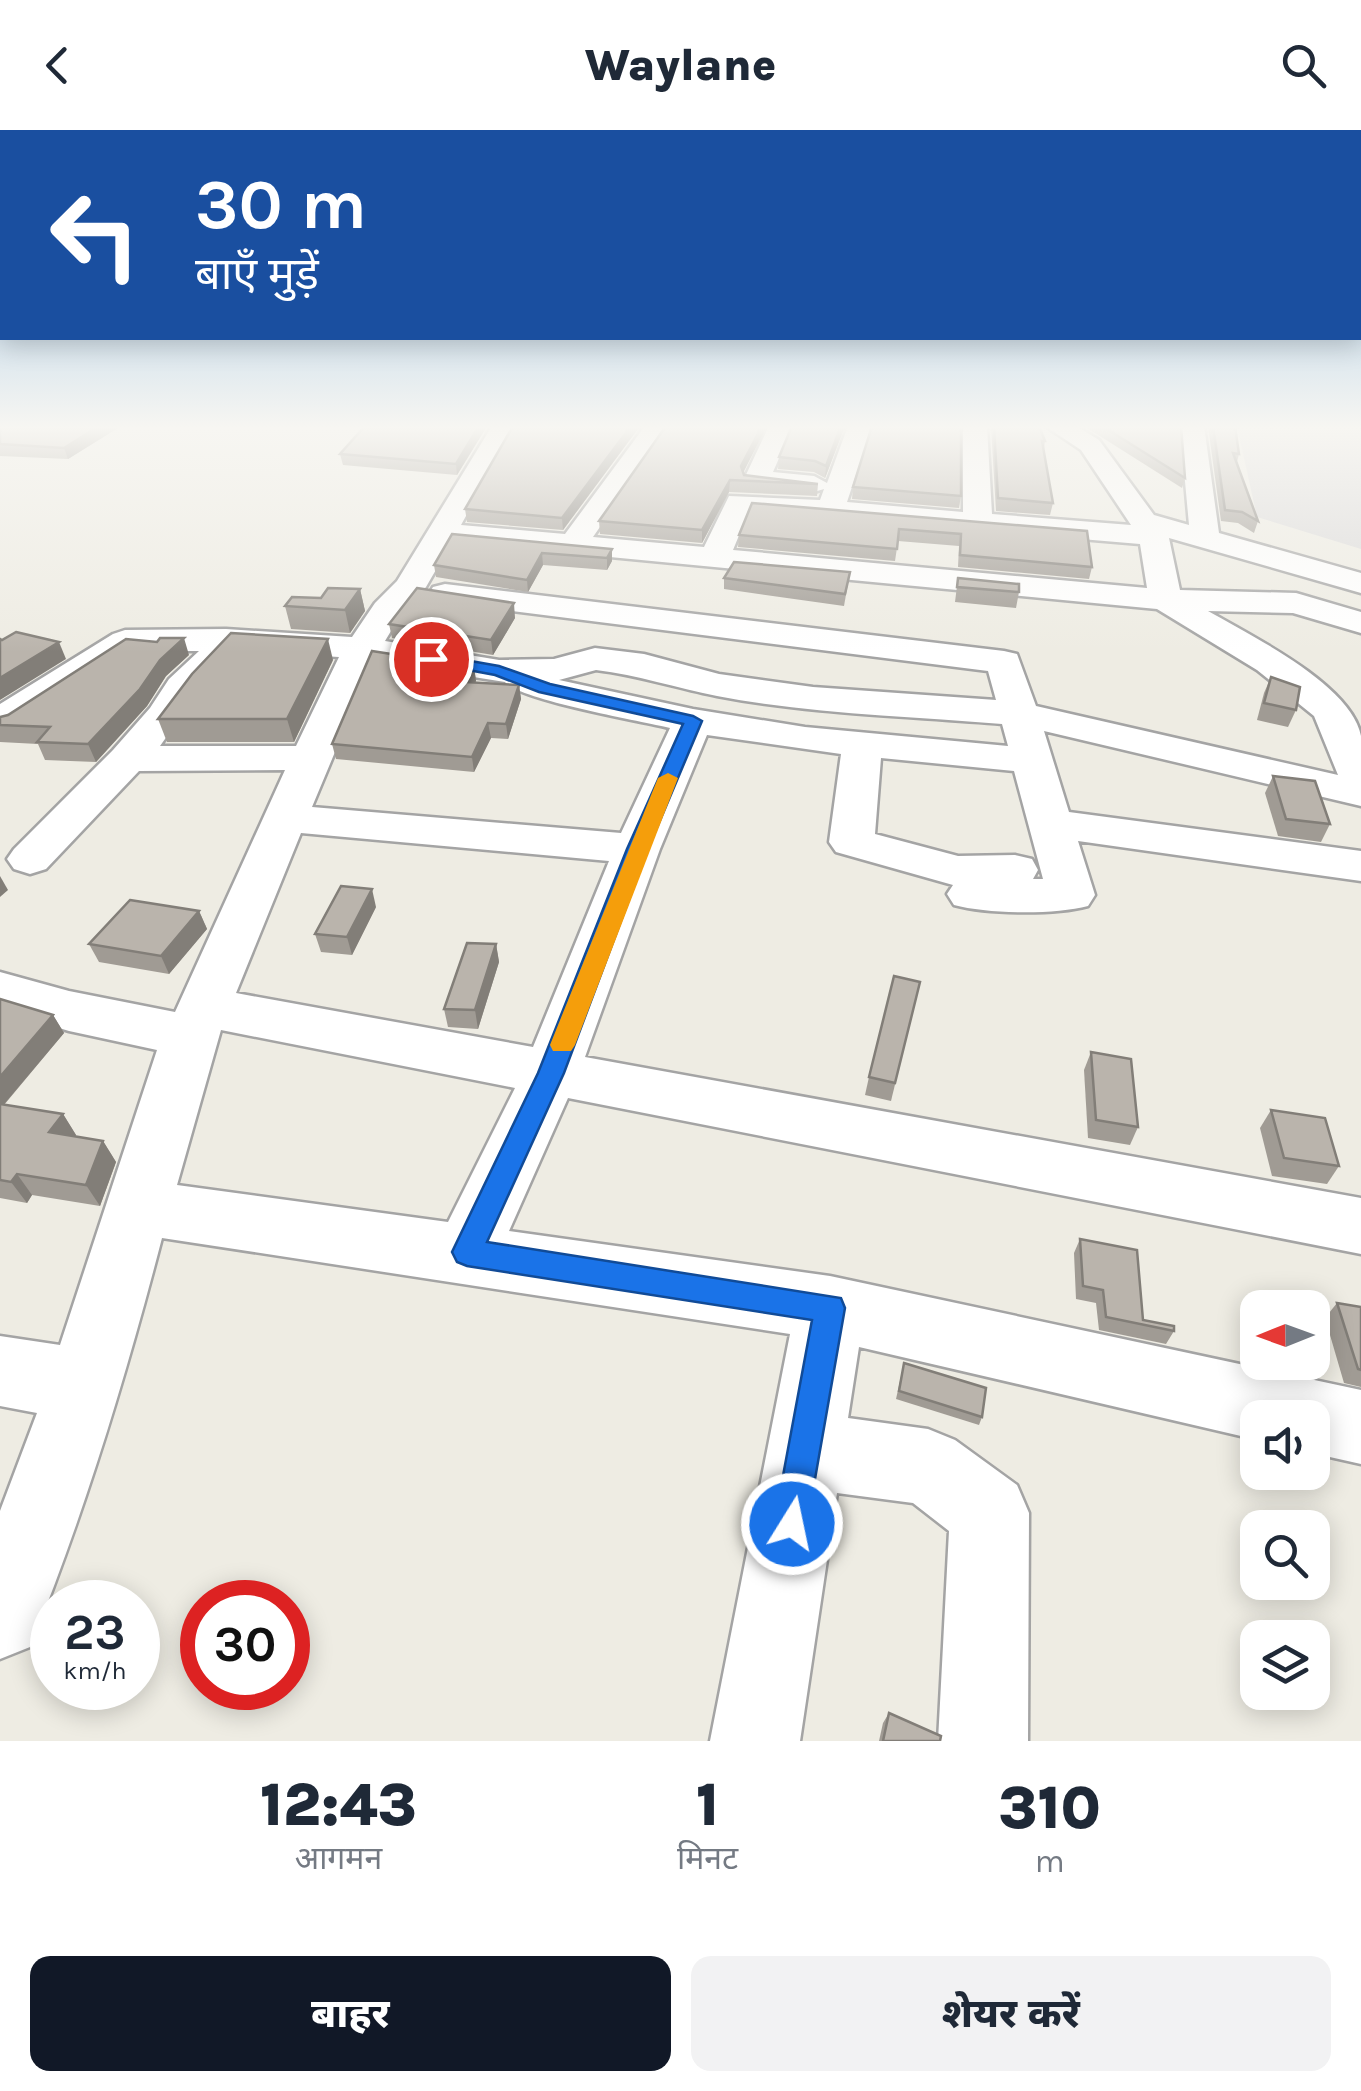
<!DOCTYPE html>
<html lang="hi">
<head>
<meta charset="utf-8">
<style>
  :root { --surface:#fff; --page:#f2f2f3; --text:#1f2937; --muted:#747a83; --accent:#111827 }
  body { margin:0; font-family:Karla,"Noto Sans Devanagari",sans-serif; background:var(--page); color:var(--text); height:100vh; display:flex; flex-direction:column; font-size:38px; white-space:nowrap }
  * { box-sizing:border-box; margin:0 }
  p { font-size:32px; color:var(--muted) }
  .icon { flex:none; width:55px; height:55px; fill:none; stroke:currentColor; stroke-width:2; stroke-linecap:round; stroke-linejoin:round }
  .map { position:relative; height:1611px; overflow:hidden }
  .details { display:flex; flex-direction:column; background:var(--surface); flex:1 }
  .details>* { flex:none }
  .guide { position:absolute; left:0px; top:0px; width:1362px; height:210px; box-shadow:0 5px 25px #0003; background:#1a4fa0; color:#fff; overflow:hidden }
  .needle { width:65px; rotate:269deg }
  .tools { position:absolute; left:1240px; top:1160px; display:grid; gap:20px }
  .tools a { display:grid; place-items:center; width:90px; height:90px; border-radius:20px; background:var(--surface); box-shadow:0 5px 25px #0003; font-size:50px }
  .speed { position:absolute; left:30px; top:1450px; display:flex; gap:20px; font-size:50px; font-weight:700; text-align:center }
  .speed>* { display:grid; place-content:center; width:130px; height:130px; border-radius:50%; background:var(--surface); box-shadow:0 5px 25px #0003; line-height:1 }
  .speed small { font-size:25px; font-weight:400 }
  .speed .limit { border:15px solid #d22; background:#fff; color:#111 }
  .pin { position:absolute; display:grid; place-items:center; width:85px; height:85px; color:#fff; margin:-42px; border:5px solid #fff; border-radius:50%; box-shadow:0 2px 10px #0007 }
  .me { position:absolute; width:110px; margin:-55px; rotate:10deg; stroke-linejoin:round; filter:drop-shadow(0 0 8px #0008) }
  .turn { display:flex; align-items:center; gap:35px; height:210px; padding:0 30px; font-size:45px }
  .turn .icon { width:130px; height:130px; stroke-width:2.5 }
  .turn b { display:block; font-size:70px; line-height:85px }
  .eta { display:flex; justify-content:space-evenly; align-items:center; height:170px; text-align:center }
  .eta b { font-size:60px; font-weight:800; line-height:70px }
  .primary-button { display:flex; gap:20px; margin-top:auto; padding:20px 30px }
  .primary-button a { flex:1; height:115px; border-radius:20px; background:var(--accent); color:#fff; font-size:40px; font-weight:800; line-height:115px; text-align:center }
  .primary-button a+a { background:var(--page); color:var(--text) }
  header { display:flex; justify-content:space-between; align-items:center; height:130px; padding:0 30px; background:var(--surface); font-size:45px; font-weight:800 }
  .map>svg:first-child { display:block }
  .residential { fill:#dbdada }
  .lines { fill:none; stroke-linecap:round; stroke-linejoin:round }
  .minor-casing { stroke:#a4a4a4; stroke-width:5 }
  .minor { fill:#fff; fill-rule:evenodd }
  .wall { fill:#a09b94 }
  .shaded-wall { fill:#827e78 }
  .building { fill:#bab4ac; stroke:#827e78; stroke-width:2.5 }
  .route { fill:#1a73e8; stroke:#114b97; stroke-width:2.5 }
  .slow { fill:#f59e0b }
</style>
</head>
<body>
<header><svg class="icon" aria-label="back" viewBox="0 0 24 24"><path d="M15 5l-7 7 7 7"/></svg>Waylane<svg class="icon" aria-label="search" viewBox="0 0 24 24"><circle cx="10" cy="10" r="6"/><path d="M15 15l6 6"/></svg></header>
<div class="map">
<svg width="1361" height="1611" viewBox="0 0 1361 1611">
  <rect width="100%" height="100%" fill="#eeece3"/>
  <polygon class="residential" points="1237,296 1361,296 1361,419 1257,387"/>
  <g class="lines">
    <g class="minor-casing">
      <path id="minor" d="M492,296H516L461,395L565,404L645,296H670L593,407L704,417L729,366L820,370L824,359L814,362L747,355L744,349L769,296H793L773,342L814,346L827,353L848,296H872L847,372L963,382V296H987L992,384L1131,395L1081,320L1045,296H1076L1099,310L1154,385L1189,395L1180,296H1204L1219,403L1361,443V463L1169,408L1180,460L1296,463L1361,482V503L1293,483L1208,481C1250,505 1352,555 1361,606C1361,628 1361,654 1361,676L1044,601L1069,682L1361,721V751L1078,711L1095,765L1088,776C1054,785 988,784 954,775L947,764L953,755L836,722L829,712L841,624L707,605L660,719L585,927L1361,1068V1124L568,968L509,1101L830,1146L1361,1260V1334L1312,1323V1288H1258V1310L859,1217L848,1288L928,1299L955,1310L1017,1355L1029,1383L1028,1611H938L949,1401L913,1373L837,1363L800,1611H710L790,1204L162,1108C126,1246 84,1385 30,1517L0,1529V1381L37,1283L0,1276V1206L60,1215L157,920L69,901L0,880V842L69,861L175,882L285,640L139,641L46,739L30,744L14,739L7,729L14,719L113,620L150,578L169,549L199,521H133L14,599L0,603V574L113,504L125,500L226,499L352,507L375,473L397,451ZM749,381L1140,414L1147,458L733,420ZM452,412L1157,479L1257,540L1314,586L1338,645L1036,576L1017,524L1004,521L445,454L433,457L429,464L433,471L988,541L996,570L813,557L719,544L644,524L595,518L554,529L499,530L385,511L400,486L426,457ZM236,521L339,527L296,616H160L197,564L212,552ZM373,531L505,552C519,570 641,591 670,598L621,703L312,677ZM596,540C638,545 676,558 717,566C810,584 907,586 1002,594L1008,616L805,597L693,579L559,550ZM881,628L1014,641L1043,749H1033L1038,740L1032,729L1015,725L958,726L875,704ZM301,703L609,731L533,917L236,863ZM221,900L515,958L448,1092L177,1055Z"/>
    </g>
    <use href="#minor" class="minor"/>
  </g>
  <g class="wall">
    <polygon points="0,296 121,296 68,329 0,326"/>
    <polygon points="365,296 487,296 457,345 343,335 340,324"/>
    <polygon points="513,296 640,296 563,400 467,392 465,379"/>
    <polygon points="792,296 845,296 825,348 814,342 778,339 779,327"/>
    <polygon points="991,296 1039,296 1045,311 1044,319 1053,373 1050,385 996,381"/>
    <polygon points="1084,296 1181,296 1185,348 1182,358"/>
    <polygon points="1208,296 1236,296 1239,324 1237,332 1258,391 1254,403 1238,393 1221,391"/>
    <polygon points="743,342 744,345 818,354 817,366 729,362 702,413 600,404 599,391"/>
    <polygon points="853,357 961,366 959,378 852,369"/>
    <polygon points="752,373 1087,401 1092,437 1089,449 958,437 959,416 898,411 895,431 738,417 739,405"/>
    <polygon points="452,404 612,419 612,431 607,440 543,435 528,462 436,447 434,435"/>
    <polygon points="850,442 844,476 724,459 724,448"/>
    <polygon points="958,448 1019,462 1016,478 955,472"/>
    <polygon points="360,459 365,481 350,503 291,499 285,476"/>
    <polygon points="515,488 493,525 392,508 389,494"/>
    <polygon points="189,525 166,546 147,576 96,632 45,630 38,614 0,612 0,595"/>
    <polygon points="333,530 294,612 167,612 158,589"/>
    <polygon points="474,537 476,551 475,553 519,555 521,569 508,609 491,608 474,642 336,629 332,614"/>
    <polygon points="1271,547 1296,580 1288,597 1257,590 1264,563"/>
    <polygon points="1273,646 1330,694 1321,712 1278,706 1265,663"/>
    <polygon points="376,777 352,825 321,822 315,804"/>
    <polygon points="199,781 207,799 169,844 99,832 89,814"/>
    <polygon points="496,814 499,832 478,899 448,897 444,879"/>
    <polygon points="920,852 891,971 865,965 869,947"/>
    <polygon points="0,869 53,885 64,903 4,975 63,984 76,1005 75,1006 103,1011 116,1032 100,1076 32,1065 27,1073 0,1068"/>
    <polygon points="1091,922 1138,997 1130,1015 1088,1008 1084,940"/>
    <polygon points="1271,980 1339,1036 1327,1054 1272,1046 1260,998"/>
    <polygon points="1080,1109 1143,1190 1174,1201 1166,1214 1099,1200 1096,1173 1076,1169 1074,1123"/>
    <polygon points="1337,1173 1361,1177 1361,1257 1344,1253 1325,1188"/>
    <polygon points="904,1233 982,1287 979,1295 896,1269"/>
    <polygon points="889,1583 940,1611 879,1611 883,1593"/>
  </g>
  <g class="shaded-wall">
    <polygon points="99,296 121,296 68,329 64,318"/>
    <polygon points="479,296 487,296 457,345 456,334"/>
    <polygon points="631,296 640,296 563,400 562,388"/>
    <polygon points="762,296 767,296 741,347 741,336"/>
    <polygon points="841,296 845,296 825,348 826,336"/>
    <polygon points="730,350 729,362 702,413 702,400"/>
    <polygon points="612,419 612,431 607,440 607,428"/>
    <polygon points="542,423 543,435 528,462 527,450"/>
    <polygon points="360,459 365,481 350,503 345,480"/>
    <polygon points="514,473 515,488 493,525 491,510"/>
    <polygon points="184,508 189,525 166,546 147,576 96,632 88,614 160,530"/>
    <polygon points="328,509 333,530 294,612 287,589"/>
    <polygon points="59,512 66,529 0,570 0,548"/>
    <polygon points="474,537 476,551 465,567 463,552"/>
    <polygon points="519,555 521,569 508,609 506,594"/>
    <polygon points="488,593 491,608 474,642 472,627"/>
    <polygon points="0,746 8,760 0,767"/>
    <polygon points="372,759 376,777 352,825 347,807"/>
    <polygon points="199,781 207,799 169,844 161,826"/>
    <polygon points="496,814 499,832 478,899 475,880"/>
    <polygon points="53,885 64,903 0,979 0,947"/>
    <polygon points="63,984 76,1005 63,1023 49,1002"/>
    <polygon points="103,1011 116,1032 100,1076 86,1055"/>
    <polygon points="17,1044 32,1065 27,1073 11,1052"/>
  </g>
  <g class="building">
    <polygon points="0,296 99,296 64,318 0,314"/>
    <polygon points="365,296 479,296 456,334 340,324"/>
    <polygon points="513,296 631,296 562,388 465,379"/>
    <polygon points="666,296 762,296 741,336 744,345 818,354 730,350 702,400 599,391"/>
    <polygon points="792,296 841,296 826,336 815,331 779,327"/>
    <polygon points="872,296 961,296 961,366 853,357"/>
    <polygon points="994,296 1039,296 1045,311 1042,311 1053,373 998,368"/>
    <polygon points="1102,296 1181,296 1185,348"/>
    <polygon points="1213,296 1235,296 1239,324 1233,323 1258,391 1242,382 1225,380"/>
    <polygon points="752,373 1087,401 1092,437 960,425 961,404 899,399 897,419 739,405"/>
    <polygon points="452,404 612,419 607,428 542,423 527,450 434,435"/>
    <polygon points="734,432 850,442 845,464 724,448"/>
    <polygon points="958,448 1019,454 1019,462 957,457"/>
    <polygon points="328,458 360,459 345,480 285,476 292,467 321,468"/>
    <polygon points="417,458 514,473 491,510 389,494"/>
    <polygon points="16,502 59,512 0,548 0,509 2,510"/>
    <polygon points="231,503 328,509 287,589 158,589 192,544"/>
    <polygon points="160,508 184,508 160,530 140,559 88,614 37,612 50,597 0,595 0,587 8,585 126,509 157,512"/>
    <polygon points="372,521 474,537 463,552 519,555 506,594 488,593 472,627 332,614"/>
    <polygon points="1271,547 1300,557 1296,580 1264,573"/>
    <polygon points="1273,646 1315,651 1330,694 1286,689"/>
    <polygon points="341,756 372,759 347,807 315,804"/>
    <polygon points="130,770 199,781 161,826 89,814"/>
    <polygon points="467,813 496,814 475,880 444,879"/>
    <polygon points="894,846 920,852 895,953 869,947"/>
    <polygon points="0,869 53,885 0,947"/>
    <polygon points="1091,922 1131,929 1138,997 1096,990"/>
    <polygon points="0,974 63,984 49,1002 103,1011 86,1055 17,1044 11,1052 0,1050"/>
    <polygon points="1271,980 1325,988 1339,1036 1284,1028"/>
    <polygon points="1080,1109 1137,1120 1143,1190 1174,1196 1174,1201 1106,1187 1103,1160 1083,1156"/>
    <polygon points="1337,1173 1361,1177 1361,1240 1358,1239"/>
    <polygon points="904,1233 986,1258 982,1287 899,1261"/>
    <polygon points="889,1583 941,1606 940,1611 883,1611"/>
  </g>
  <linearGradient id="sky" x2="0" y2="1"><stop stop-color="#8dbce3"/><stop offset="0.57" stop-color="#f7f6f2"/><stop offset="1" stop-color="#f7f6f2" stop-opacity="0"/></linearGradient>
  <rect width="1361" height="522" fill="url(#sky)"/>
  <polygon class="route" points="431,524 499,536 550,554 693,586 702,591 648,719 564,943 487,1112 841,1168 845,1178 805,1406 792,1412 779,1406 774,1394 812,1190 467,1136 457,1132 452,1122 538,943 627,719 683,594 539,562 495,545 425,532 425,526"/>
  <polygon class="slow" points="668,643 678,648 575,915 571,921 553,921 550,915 658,648"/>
</svg>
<div class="tools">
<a><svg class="needle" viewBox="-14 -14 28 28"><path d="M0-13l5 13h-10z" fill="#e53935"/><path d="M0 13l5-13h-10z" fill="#747a83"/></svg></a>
<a><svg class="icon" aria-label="sound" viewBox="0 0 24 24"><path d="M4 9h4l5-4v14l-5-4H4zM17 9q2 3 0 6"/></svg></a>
<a><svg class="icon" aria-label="search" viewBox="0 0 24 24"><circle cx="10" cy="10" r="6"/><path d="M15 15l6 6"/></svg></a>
<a><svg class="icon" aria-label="layers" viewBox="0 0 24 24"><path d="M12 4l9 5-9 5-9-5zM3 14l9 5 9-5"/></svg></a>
</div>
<div class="speed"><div>23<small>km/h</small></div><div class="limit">30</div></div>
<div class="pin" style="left:431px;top:529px;background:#d93025"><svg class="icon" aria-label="arrive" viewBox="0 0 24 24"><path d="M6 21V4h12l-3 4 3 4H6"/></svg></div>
<svg class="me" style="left:792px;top:1394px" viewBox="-20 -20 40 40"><circle r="17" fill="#1a73e8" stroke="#fff" stroke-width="3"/><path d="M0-11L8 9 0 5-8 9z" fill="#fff"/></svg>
<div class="guide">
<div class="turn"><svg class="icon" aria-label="left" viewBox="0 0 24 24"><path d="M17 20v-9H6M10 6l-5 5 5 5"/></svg><div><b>30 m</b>बाएँ मुड़ें</div></div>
</div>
</div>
<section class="details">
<div class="eta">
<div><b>12:43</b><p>आगमन</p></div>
<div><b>1</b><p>मिनट</p></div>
<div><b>310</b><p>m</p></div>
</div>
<div class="primary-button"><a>बाहर</a><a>शेयर करें</a></div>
</section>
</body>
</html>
